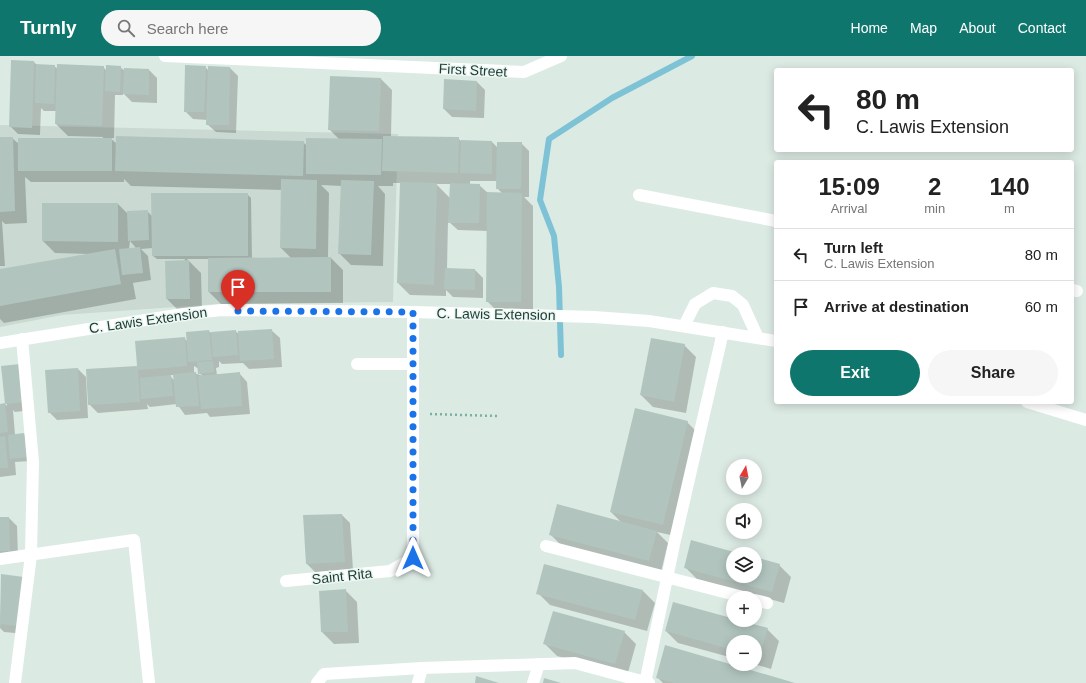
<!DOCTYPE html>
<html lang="en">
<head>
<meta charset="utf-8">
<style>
  :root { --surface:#fff; --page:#f6f6f6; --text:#222; --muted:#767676; --line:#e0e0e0; --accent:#0f766e }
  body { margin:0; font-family:Helvetica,sans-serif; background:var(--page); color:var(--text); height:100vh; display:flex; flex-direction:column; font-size:15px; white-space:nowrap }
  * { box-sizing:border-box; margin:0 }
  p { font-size:13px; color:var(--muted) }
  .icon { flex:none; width:22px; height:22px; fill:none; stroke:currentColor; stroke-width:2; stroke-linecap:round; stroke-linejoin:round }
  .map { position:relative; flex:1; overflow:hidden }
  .sheet { position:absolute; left:774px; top:104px; width:300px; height:244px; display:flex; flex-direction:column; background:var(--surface); border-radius:4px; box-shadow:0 2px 10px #0003 }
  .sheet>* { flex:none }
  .top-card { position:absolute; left:774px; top:12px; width:300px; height:84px; border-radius:4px; box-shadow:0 2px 10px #0003; background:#fff; color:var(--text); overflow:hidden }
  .needle { width:26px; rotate:10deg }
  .fabs { position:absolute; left:726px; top:403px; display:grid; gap:8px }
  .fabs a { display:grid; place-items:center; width:36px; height:36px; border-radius:50%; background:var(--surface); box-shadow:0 2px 10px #0003; font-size:20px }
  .pin { position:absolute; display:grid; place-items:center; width:34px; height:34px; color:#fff; margin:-41px -17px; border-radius:50% 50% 50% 0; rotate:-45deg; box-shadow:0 0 4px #0007 }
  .pin .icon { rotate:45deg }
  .me { position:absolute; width:44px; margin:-22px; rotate:0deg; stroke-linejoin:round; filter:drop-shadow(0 0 3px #0008) }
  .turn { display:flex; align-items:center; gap:14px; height:84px; padding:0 16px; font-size:18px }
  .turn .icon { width:52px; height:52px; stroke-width:2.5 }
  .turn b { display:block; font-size:28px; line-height:34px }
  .eta { display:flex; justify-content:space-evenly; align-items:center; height:68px; text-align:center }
  .eta b { font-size:24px; font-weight:700; line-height:28px }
  .primary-button { display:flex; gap:8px; margin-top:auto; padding:8px 16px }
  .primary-button a { flex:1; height:46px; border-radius:24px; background:var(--accent); color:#fff; font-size:16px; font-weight:700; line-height:46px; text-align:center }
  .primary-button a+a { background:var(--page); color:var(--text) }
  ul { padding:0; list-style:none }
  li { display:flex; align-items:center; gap:12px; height:52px; padding:0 16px; border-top:1px solid var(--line) }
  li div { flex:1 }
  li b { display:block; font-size:15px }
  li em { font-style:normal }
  header { display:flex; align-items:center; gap:24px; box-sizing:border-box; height:56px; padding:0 20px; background:var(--accent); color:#fff }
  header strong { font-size:19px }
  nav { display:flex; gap:22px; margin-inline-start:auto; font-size:14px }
  .search { width:280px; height:36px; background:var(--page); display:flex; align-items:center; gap:10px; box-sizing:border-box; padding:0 14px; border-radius:22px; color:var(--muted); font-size:15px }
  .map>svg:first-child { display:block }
  .built { fill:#cadad3 }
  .shadow { fill:#0003; fill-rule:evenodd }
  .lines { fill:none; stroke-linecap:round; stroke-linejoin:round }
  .stream { stroke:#7ec2d5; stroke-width:6 }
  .building { fill:#b1c5be }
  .path { stroke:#7ab0a2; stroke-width:2.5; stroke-dasharray:2 3; stroke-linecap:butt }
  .service { stroke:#fff; stroke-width:12 }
  .minor { stroke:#fff; stroke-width:12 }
  .tertiary { stroke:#fff; stroke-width:12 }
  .route { stroke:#1a73e8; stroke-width:7; stroke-dasharray:0 12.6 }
  .labels { text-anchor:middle; stroke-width:3; stroke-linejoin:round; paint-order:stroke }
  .street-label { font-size:14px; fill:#1d3a34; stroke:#ecf7f2 }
</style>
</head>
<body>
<header>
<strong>Turnly</strong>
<div class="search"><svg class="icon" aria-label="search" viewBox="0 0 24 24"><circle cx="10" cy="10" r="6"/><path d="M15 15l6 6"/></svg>Search here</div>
<nav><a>Home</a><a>Map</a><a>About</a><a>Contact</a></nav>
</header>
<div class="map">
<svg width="1086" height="627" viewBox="0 0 1086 627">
  <rect width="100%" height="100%" fill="#dceae4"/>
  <polygon class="built" points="0,69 398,78 393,246 219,248 62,259 0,271"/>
  <g class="shadow">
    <path d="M34,6L37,9L54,10L58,13L103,11L106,14L120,11L125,15L149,14L157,22V47L132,46L123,37V39H115L114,82H110L117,88L303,86L307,90L340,84L329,73L380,22L392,34L391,81L458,82L461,85L492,86L498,92L521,87L529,95V141H524L533,150V258L499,257L487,245L488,175L458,174L448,165L447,213L475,214L483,222V242L453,241L446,234V240L410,239L398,227L401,127H393V130H378L385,138L383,210L351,209L339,197L342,130L321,129L329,137L328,202H331L343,214V247L221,248L209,236V203H187L201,217L202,254L179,255L167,243L185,203H157L153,200V192L141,193L148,200L151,224L133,227L136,243L4,267L0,263V214L90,198L55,197L43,185L118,148L128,158L147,155L152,160L247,138L251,142L252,203H292L281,192L282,134L131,130L124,123V126H31L25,121L27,167L5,168L2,165L5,210H0V82H12L19,88L103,83V81L68,80L56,68V55H44L41,52L40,79L18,78L10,70ZM470,125H497V132L502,137H488L479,129L470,128ZM436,128H451L450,142ZM130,185L136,192L129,193Z"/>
    <polygon points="205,11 209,15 230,12 238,20 236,77 216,76 207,68 208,64 193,63 185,55"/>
    <polygon points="477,26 485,34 484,62 452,61 444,53"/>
    <path d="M271,274L280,282L282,311L249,313L243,307L222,308L219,305V311L216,312L217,319L239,317L247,326L250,358L210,361L207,357L185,359L177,348L150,351L147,348L148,353L98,357L89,348L138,311L184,282L188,286L209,275L211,277L235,275L239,278ZM194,310L199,313V317L203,320L194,317ZM169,319H174L175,325Z"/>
    <polygon points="684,289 696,301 686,357 653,351 641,339"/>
    <polygon points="3,311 32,354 15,356 13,354 15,379 24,378 28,382 30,405 15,406 16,419 0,421 0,349 5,348 7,350"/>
    <polygon points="78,313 86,321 88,362 57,364 49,356"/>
    <polygon points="687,366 699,378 675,480 657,476 668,487 661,516 562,490 550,478 621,466 611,456"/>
    <polygon points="342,459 350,467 353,514 315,516 306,507"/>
    <polygon points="0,462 9,462 17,470 18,502 0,503"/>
    <polygon points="692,485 739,498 733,498 733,520 755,520 755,502 779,509 791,521 784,547 697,523 685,511"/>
    <polygon points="545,509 643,535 655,547 647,575 550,549 538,537"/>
    <polygon points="2,519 26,578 4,576 0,572"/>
    <polygon points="345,534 357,546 359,587 334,588 322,576 320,536"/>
    <polygon points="767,573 779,585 771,613 754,608 755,586 733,586 733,602 678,587 666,575"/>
    <polygon points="624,576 636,588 627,620 557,600 545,588"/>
    <polygon points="657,621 793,627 663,627"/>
  </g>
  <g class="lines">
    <polyline class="stream" points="561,299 559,231 554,180 540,144 549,83 612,42 692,0"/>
  </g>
  <g class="building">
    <polygon points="11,4 34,5 32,72 9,71"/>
    <polygon points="36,8 55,9 54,48 35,47"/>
    <polygon points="57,8 104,10 102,70 55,68"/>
    <polygon points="106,9 121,10 120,36 105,35"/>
    <polygon points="185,9 206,10 204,56 184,56"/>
    <polygon points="208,10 230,11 229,69 206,69"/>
    <polygon points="124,12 149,13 149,39 123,38"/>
    <polygon points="330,20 381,22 379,75 328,74"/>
    <polygon points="444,23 477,25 476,55 443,53"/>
    <polygon points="116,80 304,85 303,120 115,115"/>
    <polygon points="383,80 459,81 458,117 382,115"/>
    <polygon points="0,81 13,81 15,155 0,156"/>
    <rect x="18" y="82" width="94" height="33"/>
    <polygon points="306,82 382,83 381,119 306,118"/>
    <polygon points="461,84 492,85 492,118 460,117"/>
    <polygon points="497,86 522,86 521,133 496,133"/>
    <polygon points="281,123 317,124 316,193 280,192"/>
    <polygon points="341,124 374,125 371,199 338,198"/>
    <polygon points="400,126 437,127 434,229 397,227"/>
    <polygon points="450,127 480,128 479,167 448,167"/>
    <polygon points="487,136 522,137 521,246 486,246"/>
    <polygon points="151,137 248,137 248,200 152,200"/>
    <polygon points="42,147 118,147 118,186 42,185"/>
    <polygon points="148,154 149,184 128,185 127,155"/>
    <polygon points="140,191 143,217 122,219 119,193"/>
    <polygon points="115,193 121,228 0,250 0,213"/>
    <polygon points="331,201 331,236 208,236 208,202"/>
    <polygon points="189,204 190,243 166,243 165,205"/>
    <polygon points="445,212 475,213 475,234 444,233"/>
    <polygon points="272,273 274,303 240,305 238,275"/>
    <polygon points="209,274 212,304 188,306 186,276"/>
    <polygon points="236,274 238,299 213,301 211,276"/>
    <polygon points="185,281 187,310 138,314 140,346 88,349 86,313 137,310 135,285"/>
    <polygon points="651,282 685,288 674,346 640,339"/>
    <polygon points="213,305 214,316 198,318 197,306"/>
    <polygon points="20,308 24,346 5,348 1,310"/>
    <polygon points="78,312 80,355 48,357 45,314"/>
    <polygon points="196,316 199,350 176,351 173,318"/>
    <polygon points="240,316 242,350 201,353 198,320"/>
    <polygon points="171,319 173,340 141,343 140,322"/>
    <polygon points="5,347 8,376 0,377 0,348"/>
    <polygon points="635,352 688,365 663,469 610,456"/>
    <polygon points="24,377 27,401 10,403 8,379"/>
    <polygon points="5,380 8,412 0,412 0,381"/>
    <polygon points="557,448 657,475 649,505 549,479"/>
    <polygon points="342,458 345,506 306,508 303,459"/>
    <polygon points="0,461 9,461 10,495 0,495"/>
    <polygon points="691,484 741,498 733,498 733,520 755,520 755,501 780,508 772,536 684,512"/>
    <polygon points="544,508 643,534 635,564 536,538"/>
    <polygon points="1,518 24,521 18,570 0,568"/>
    <polygon points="346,533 348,576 321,576 319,535"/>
    <polygon points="673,546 768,572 759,601 755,600 755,586 733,586 733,594 665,575"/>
    <polygon points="553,555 625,575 615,608 543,588"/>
    <polygon points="665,589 795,627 674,627 656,622"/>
    <polygon points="476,620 499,627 475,627"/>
    <polygon points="544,622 561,627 543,627"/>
  </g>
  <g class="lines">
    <polyline class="path" points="430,358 497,360"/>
    <g class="service">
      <polyline points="684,270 695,248 713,237 732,240 743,249 758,282"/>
      <polyline points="357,308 413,308"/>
    </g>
    <g class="minor">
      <polyline points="165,0 524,16 561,0"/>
      <polyline points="639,139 776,165"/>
      <polyline points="1072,234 1077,235"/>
      <polyline points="546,490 747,542"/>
      <polyline points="0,503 134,484 149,627"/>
      <polyline points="286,525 390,515 413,502 413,256"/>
      <polyline points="755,544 767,547"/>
      <polyline points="15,627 31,499 33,406 22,283"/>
      <polyline points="317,627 324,618 422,612 575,607 649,627"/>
      <polyline points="418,627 422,612"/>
      <polyline points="533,627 539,608"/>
      <polyline points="645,627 675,484 723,276"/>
    </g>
    <g class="tertiary">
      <polyline points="0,287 183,258 222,254 413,256 594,261 649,265 776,285"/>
      <polyline points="1027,346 1086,364"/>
    </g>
  </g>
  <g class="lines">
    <polyline class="route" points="238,255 413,256 413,502"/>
  </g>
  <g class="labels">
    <g class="street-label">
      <text transform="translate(473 14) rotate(3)" y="5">First Street</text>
      <text transform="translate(496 258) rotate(1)" y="5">C. Lawis Extension</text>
      <text transform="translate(148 264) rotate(-8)" y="5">C. Lawis Extension</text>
      <text transform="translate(342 520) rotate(-6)" y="5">Saint Rita</text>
    </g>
  </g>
</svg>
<div class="fabs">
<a><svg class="needle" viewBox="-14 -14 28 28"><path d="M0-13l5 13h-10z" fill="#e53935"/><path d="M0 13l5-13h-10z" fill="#767676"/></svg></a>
<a><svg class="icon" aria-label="sound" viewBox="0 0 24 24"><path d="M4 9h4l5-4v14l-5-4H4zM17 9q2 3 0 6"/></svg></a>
<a><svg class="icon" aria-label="layers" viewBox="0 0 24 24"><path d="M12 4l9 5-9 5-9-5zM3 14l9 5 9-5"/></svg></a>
<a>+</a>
<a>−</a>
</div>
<div class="pin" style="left:238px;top:255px;background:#d93025"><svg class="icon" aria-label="arrive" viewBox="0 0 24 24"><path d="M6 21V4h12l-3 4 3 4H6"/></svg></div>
<svg class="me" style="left:413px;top:502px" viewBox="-20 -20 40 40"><path d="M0-17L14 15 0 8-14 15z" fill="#1a73e8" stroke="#fff" stroke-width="4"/></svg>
<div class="top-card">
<div class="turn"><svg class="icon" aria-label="left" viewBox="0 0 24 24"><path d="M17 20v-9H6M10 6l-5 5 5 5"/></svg><div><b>80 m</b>C. Lawis Extension</div></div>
</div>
<section class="sheet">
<div class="eta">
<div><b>15:09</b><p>Arrival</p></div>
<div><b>2</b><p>min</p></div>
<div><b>140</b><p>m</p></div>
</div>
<ul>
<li><svg class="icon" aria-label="left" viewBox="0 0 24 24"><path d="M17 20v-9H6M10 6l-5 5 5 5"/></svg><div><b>Turn left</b><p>C. Lawis Extension</p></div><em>80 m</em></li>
<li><svg class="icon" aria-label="arrive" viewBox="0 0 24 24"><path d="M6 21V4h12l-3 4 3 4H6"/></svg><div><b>Arrive at destination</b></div><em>60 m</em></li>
</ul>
<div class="primary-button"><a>Exit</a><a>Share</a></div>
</section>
</div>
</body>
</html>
